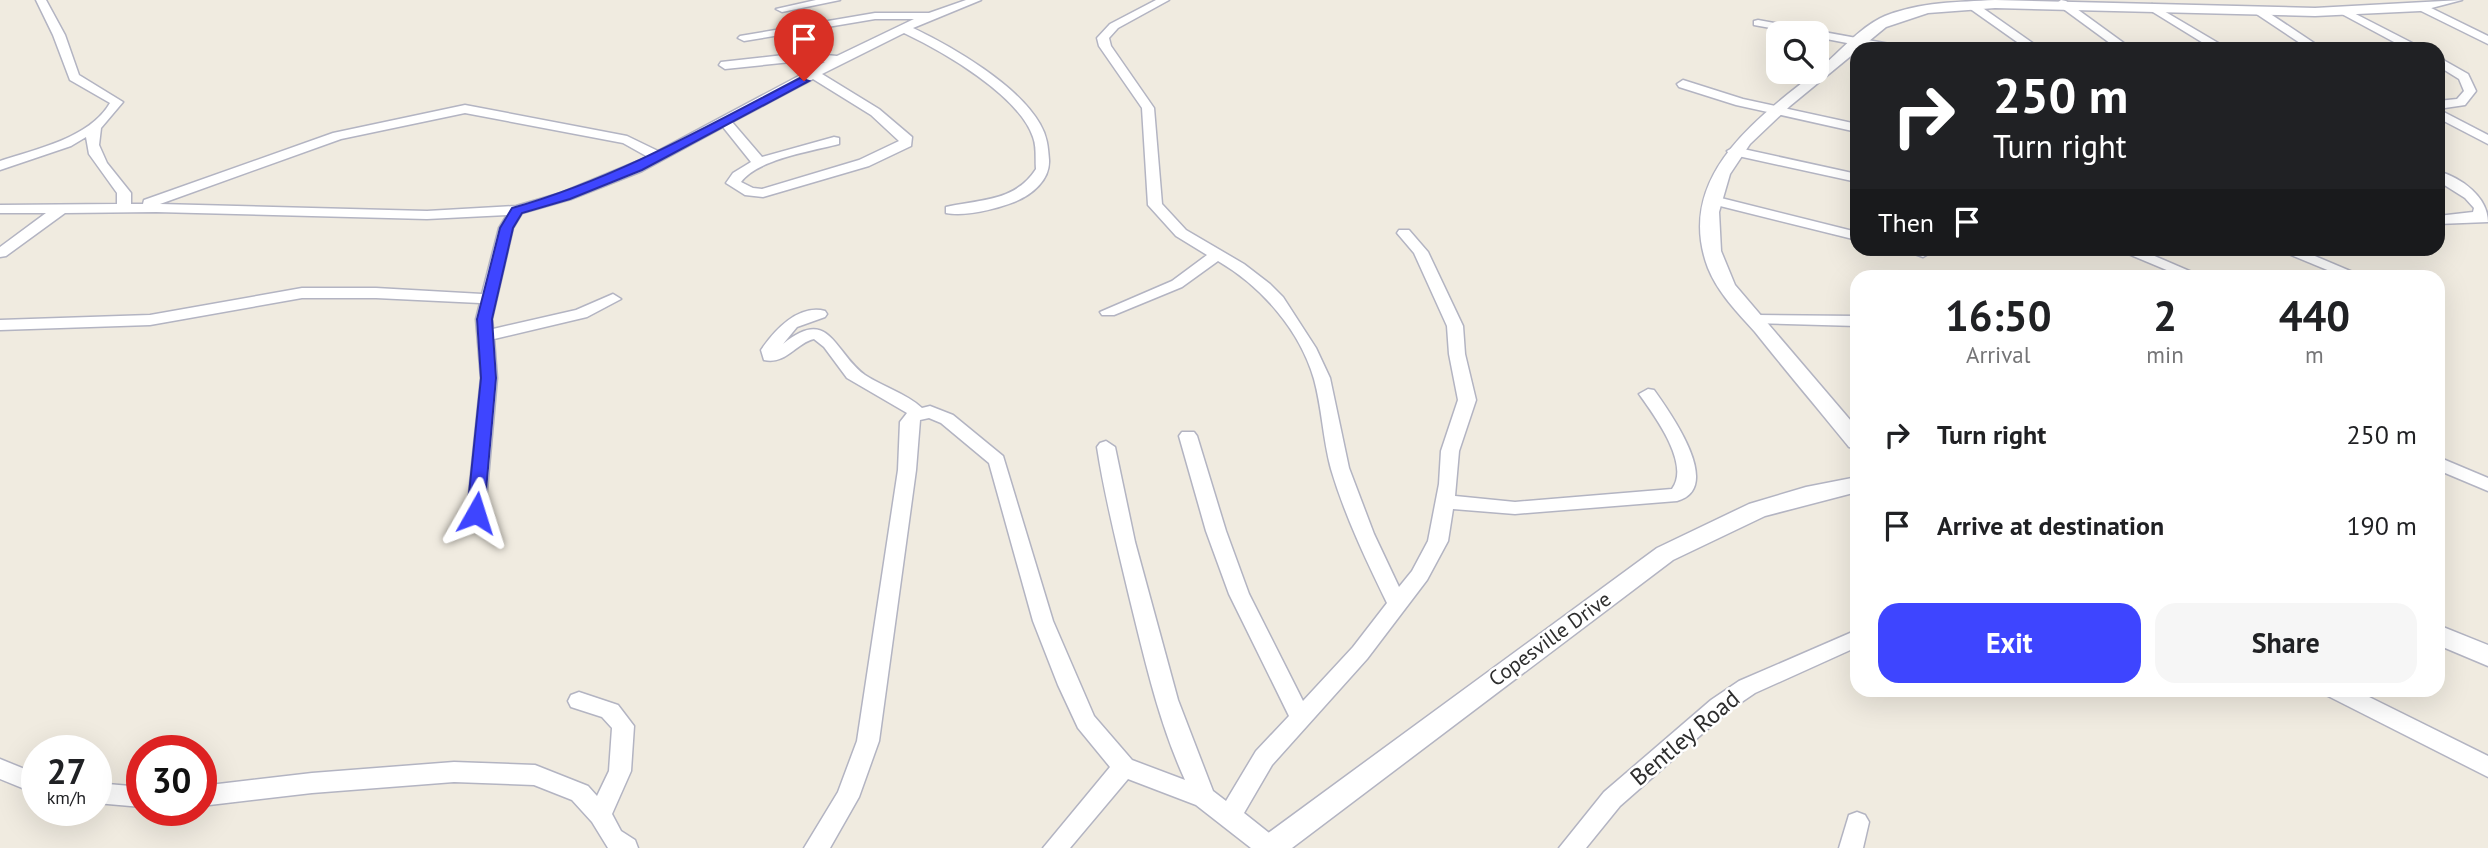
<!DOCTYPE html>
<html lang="en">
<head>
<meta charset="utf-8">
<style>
  :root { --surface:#fff; --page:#f6f6f6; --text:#202124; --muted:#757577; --accent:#3e45ff }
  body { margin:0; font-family:"PT Sans",sans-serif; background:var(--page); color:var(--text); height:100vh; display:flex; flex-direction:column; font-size:26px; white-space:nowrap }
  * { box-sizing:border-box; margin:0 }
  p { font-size:23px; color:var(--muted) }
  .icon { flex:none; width:38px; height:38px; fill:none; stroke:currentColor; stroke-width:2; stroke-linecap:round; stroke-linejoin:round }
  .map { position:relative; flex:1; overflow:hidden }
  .side { position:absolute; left:1850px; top:270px; width:595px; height:427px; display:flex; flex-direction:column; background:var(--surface); border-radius:21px; box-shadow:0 7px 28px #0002 }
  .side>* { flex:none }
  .banner { position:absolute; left:1850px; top:42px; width:595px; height:214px; border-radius:21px; box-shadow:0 7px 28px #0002; background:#202124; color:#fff; overflow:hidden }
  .buttons { position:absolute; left:1766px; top:21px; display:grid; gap:14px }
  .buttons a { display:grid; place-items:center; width:63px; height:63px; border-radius:14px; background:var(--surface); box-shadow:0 7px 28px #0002; font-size:35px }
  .speed { position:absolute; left:21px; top:735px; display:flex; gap:14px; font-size:35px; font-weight:700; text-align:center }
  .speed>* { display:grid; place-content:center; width:91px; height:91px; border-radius:50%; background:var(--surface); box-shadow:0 7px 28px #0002; line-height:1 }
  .speed small { font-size:18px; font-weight:400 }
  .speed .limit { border:10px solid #d22; background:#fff; color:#111 }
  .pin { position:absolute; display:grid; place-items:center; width:60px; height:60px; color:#fff; margin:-72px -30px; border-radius:50% 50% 50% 0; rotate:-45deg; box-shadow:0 0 7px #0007 }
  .pin .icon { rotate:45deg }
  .me { position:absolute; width:77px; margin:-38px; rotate:6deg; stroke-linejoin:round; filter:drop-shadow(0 0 5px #0008) }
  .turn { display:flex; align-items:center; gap:24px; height:147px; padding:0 28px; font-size:32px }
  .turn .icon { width:91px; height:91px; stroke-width:2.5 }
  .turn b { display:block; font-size:49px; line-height:60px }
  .then { display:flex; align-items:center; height:66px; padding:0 28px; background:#0003; gap:14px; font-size:26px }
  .eta { display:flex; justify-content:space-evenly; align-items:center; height:119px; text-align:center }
  .eta b { font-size:42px; font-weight:600; line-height:49px }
  .action { display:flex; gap:14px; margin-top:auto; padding:14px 28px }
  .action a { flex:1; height:80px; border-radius:21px; background:var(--accent); color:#fff; font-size:28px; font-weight:600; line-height:80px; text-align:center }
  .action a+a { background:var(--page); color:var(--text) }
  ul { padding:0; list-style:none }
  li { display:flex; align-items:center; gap:21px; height:91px; padding:0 28px }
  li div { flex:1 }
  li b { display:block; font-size:26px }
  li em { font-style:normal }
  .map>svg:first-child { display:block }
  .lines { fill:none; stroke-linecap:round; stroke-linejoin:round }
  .minor-casing { stroke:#b3b4c2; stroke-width:3 }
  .tertiary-casing { stroke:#b3b4c2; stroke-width:3 }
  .minor { fill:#fff; fill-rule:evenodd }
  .tertiary { fill:#fff; fill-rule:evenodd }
  .route { fill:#3e45ff; stroke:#282da6; stroke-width:2 }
  .labels { text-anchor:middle; stroke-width:5; stroke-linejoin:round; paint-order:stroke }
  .street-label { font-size:21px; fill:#2e2e2e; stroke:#fff }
  .near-street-label { font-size:24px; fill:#2e2e2e; stroke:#fff }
</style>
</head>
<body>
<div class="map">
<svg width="2488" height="848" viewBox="0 0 2488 848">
  <rect width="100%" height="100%" fill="#f0ebe0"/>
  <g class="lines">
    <g class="minor-casing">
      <g id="minor">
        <path d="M36,0H46L65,35L79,75L123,102L101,128L99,145L107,163L131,193V204H143L144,200L333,133L465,105L627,136L658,151L825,62L801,61L725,69L719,65L721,62L801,53L837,56L914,19H875L744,41L738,38L740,36L875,13H929L966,0H981L913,28C953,47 1018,85 1040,124C1047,136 1048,146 1049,160C1050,180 1032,195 1014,202C996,209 965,217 946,213V207C980,199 1015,202 1036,169C1035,159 1037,147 1033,137C1019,95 942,51 904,33L822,74L879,109L912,137L911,146L869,166L763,197L745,195L726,183L733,173L751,162L723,127L642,171L571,199L522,213L513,228L492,319L493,329L576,310L613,294L621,299L587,317L494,339L497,378L485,513L483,518H469L467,513L481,378L476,319L480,303L376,298H302L150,325L0,330V320L150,315L302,288H376L482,294L499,228L507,215L427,219L156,212L65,213L6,256L0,257V247L46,213H0V205L117,204V193L89,154L86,137L71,146L0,170V161C36,149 90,138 110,103L70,80L53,35ZM813,79L871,115L899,141L859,160L762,189L753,188L741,182C758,159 812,151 839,144V138L834,137L762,157L732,122ZM465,113L623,143L648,157L561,193L516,206L427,211L160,204L341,139Z"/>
        <polygon points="816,0 840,0 782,12 776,9"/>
        <path d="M1156,0H1169L1118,28L1109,38L1111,46L1154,108L1162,204L1186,230L1244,264L1270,284L1283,297L1316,348L1330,378L1349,468L1374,534L1399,587L1412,571L1428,541L1439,484L1441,451L1458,400L1449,354L1447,326L1414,253L1397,233L1399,230H1409L1428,252L1463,326L1465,354L1476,400L1459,451L1455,496L1515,502L1672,489C1691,464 1654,415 1639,394L1648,389L1654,390C1669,411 1725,488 1677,501L1515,514L1453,509L1448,541L1427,580L1367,659L1272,765L1244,813L1278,840L1281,848H1251L1196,805L1128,779L1070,848H1043L1110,767L1078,728L1058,685L1033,621L989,463L941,423L929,418L920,420L916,470L879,741L859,797L830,848H804L838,792L857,741L898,470L900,422L907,413L847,378L824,347L814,339C796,343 786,365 764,360L761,350C774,331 798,304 825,311L827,314L825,317L797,327L783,344C830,305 834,353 865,375C883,387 906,393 922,408L930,406L953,415L1003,456L1053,621L1094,716L1132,760L1185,780C1159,723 1145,661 1130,600C1118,549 1105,499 1097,447L1100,443L1106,441L1115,447L1135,542L1178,700L1213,791L1226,801L1256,751L1289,716L1229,594L1206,531L1179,436L1182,432H1194L1197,436L1226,531L1249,594L1303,701L1353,647L1387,603C1366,560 1345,516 1331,469C1323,440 1322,408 1314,379C1300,330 1261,286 1218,261L1182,287L1114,315H1102L1100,312L1172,281L1207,255L1176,236L1148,205L1142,108L1099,46L1097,38L1110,24Z"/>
        <polygon points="2061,0 2066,1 2132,49 2118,49 2058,5 2057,3"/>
        <polygon points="1969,4 1977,4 2041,49 2027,49 1969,8"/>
        <polygon points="2152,4 2225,47 2227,49 2213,49 2148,9 2146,7"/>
        <polygon points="2415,4 2423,4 2488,36 2488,44 2415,8"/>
        <polygon points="2259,8 2263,9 2323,49 2309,49 2255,13 2253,11"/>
        <polygon points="2344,8 2420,47 2422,49 2407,49 2340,13 2338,11"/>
        <polygon points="1758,20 1895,45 1901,49 1878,49 1816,37 1816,33 1797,33 1754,25 1754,21"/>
        <polygon points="2438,57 2468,74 2476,91 2465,105 2438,109 2438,101 2457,99 2464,91 2459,79 2438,66"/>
        <polygon points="1683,80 1743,99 1857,124 1857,132 1736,105 1679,87 1677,84"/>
        <polygon points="2438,109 2488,135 2488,144 2438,118"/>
        <polygon points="1734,147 1857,174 1857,182 1729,154 1727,151"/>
        <path d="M2438,171C2462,178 2488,197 2488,222L2438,224V216L2473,212L2474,208L2465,198L2438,181Z"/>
        <polygon points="1713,196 1857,232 1857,240 1708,203 1708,197"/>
        <polygon points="1898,248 1923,248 1930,253 1923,257"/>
        <polygon points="2114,248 2136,248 2201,276 2181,276"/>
        <polygon points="2274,248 2296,248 2362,276 2342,276"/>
        <polygon points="1757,315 1857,316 1857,326 1751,323 1749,320 1751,317"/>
        <polygon points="2438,457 2488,478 2488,491 2438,470"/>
        <polygon points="1857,630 1857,647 1755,693 1727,712 1620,806 1586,848 1559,848 1604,792 1711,700 1739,681"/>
        <polygon points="2325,690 2355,690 2488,756 2488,777 2328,696"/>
        <polygon points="579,692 618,705 634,726 631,771 612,814 621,831 635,840 638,848 608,848 592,822 572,800 534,785 454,782 312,793 201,806 201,786 312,773 454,762 535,765 588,786 597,796 609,771 612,728 602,717 571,707 568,701 571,695"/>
        <polygon points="0,759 37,774 37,794 0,779"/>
        <polygon points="96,783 142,787 142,807 96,803"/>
        <polygon points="1857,812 1865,815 1869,822 1863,848 1839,848 1849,815"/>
      </g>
    </g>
    <g class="tertiary-casing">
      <g id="tertiary">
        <path d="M1995,0L2315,8L2462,0L2420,11L2315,16L1995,8L1928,13L1886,27L1790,106L1750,144L1730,174L1719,212L1721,251L1735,285L1857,428V449L1849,447C1818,409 1786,371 1755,332C1738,313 1718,293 1708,268C1674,178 1756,119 1816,72C1836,56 1859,27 1885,16C1920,2 1958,2 1995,0Z"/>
        <polygon points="1857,477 1857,492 1765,516 1673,560 1292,848 1256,848 1260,839 1657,548 1749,504 1806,487"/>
        <polygon points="2438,625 2488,645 2488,666 2438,645"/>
      </g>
    </g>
    <use href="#minor" class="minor"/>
    <use href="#tertiary" class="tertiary"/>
  </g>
  <path class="route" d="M800,78L809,81L642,170L570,199L522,213L513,228L492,319L496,378L484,513L476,519L470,517L467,513L481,378L477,319L500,228L512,208C615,179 706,127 800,78Z"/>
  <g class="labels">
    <g class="street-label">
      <text transform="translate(1550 639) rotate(-36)" y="7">Copesville Drive</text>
    </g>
    <g class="near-street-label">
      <text transform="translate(1685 738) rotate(-40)" y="8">Bentley Road</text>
    </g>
  </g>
</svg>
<div class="buttons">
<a><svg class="icon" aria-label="search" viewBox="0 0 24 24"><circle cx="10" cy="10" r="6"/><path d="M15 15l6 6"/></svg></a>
</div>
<div class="speed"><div>27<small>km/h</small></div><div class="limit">30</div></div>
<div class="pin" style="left:804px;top:81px;background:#d93025"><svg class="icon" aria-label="arrive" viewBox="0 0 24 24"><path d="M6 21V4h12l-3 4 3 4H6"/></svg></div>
<svg class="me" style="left:476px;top:513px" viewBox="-20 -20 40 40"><path d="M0-17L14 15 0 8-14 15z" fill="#3e45ff" stroke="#fff" stroke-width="4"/></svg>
<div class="banner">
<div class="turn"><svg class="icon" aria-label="right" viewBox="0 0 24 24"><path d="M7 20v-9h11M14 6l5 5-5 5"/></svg><div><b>250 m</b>Turn right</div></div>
<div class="then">Then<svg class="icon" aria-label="arrive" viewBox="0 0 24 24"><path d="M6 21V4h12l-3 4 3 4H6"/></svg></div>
</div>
<section class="side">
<div class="eta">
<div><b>16:50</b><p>Arrival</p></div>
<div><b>2</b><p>min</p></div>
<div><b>440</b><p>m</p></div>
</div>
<ul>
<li><svg class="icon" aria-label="right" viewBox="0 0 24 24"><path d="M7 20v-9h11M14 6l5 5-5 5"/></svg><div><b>Turn right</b></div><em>250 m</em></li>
<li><svg class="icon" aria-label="arrive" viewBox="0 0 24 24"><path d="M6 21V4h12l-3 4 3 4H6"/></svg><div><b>Arrive at destination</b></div><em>190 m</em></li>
</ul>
<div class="action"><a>Exit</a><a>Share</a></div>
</section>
</div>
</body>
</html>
